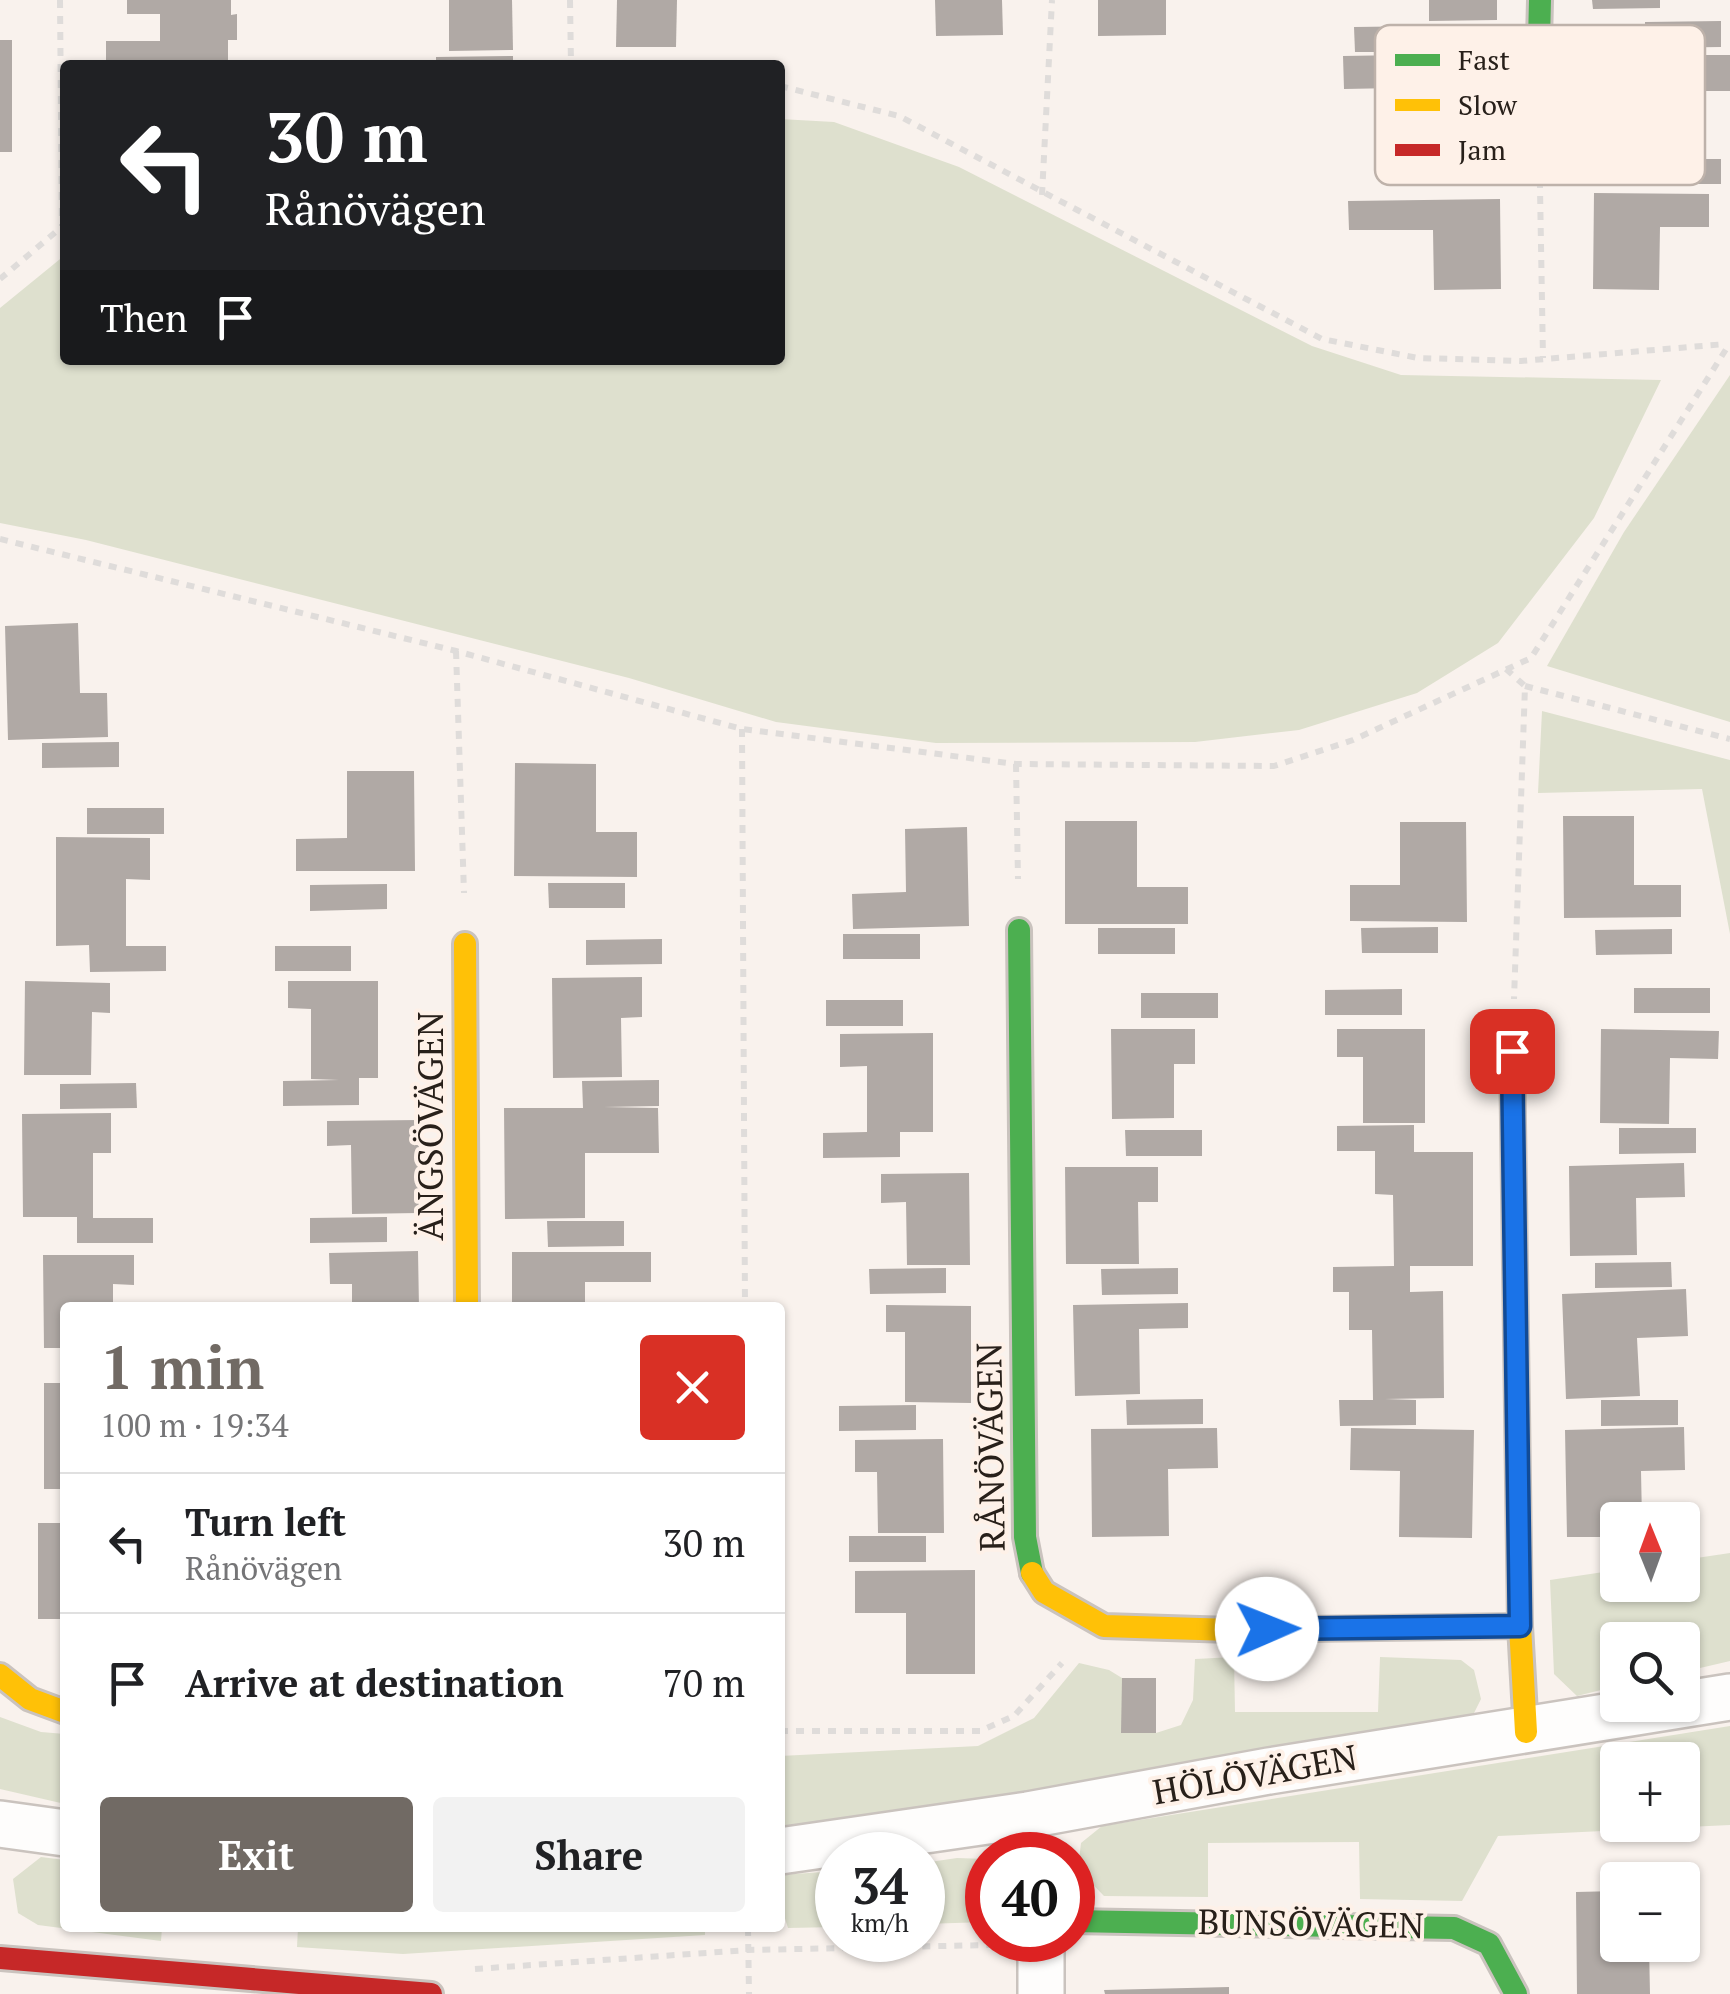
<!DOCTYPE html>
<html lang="en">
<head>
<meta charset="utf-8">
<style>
  :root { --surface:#fff; --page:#f2f2f2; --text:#202124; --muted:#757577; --line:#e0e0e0; --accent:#716a64 }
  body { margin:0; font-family:"PT Serif",serif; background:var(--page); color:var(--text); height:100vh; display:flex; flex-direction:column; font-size:38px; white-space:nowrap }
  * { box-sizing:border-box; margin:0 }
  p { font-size:32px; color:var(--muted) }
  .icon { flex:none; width:55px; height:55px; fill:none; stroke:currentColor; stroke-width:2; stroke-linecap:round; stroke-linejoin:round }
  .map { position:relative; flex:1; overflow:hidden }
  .sheet { position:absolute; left:60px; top:1302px; width:725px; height:630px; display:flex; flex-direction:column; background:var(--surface); border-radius:10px; box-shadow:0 2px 8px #0004 }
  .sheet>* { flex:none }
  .banner { position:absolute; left:60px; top:60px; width:725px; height:305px; border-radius:10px; box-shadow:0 2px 8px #0004; background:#202124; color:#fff; overflow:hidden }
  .needle { width:65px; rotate:359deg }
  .buttons { position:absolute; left:1600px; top:1502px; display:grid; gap:20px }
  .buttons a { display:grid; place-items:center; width:100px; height:100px; border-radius:10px; background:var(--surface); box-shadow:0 2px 8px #0004; font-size:50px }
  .speed { position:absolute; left:815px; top:1832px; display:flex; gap:20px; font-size:50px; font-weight:700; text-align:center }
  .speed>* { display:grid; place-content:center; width:130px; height:130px; border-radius:50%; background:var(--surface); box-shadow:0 2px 8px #0004; line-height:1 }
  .speed small { font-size:25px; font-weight:400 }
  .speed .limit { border:15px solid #d22; background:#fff; color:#111 }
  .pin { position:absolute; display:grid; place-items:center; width:85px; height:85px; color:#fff; margin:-42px; border-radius:20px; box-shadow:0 5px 15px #0006 }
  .me { position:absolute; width:110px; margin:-55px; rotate:89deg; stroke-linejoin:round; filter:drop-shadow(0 0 8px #0008) }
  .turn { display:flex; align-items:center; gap:35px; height:210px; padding:0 40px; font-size:45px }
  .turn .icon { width:130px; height:130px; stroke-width:2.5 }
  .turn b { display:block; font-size:70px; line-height:85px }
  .then { display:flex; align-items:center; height:95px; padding:0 40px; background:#0003; gap:20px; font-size:38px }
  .round { display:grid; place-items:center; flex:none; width:105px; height:105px; border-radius:10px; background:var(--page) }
  .overview { display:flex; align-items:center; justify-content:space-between; height:170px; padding:0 40px }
  h1 { font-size:60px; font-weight:800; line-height:75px; color:var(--accent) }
  .action { display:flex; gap:20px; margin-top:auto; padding:20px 40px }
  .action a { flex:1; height:115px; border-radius:10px; background:var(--accent); color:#fff; font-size:40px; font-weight:800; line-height:115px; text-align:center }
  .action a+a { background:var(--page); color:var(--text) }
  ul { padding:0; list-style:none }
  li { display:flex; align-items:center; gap:30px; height:140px; padding:0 40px; border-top:2px solid var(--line) }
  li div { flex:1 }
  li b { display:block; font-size:38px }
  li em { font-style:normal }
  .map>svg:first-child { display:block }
  .green { fill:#dee0ce; fill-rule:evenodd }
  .building { fill:#b0a9a5 }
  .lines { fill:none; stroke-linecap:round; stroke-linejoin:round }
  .street-casing { stroke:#cac3be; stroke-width:50 }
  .fast-casing { stroke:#cac3be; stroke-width:28 }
  .slow-casing { stroke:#cac3be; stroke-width:28 }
  .jam-casing { stroke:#cac3be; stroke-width:28 }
  .path { stroke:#dfdcda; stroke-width:6; stroke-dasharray:8 8; stroke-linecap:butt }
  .street { stroke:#fefdfc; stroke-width:45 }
  .fast { stroke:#4caf50; stroke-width:22 }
  .slow { stroke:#ffc107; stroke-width:22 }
  .jam { stroke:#c62828; stroke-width:22 }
  .route-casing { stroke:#114b97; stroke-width:25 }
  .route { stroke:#1a73e8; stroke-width:18 }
  .labels { text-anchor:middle; stroke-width:8; stroke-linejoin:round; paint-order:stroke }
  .street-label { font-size:35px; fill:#28201a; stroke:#fef1e8 }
  .key { fill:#fef1e8; stroke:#beb2aa; stroke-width:2.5 }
  .key-label { font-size:28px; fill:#28201a }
</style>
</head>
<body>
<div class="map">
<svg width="1730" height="1994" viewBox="0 0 1730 1994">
  <rect width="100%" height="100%" fill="#f9f2ed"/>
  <g class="green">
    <polygon points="780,119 834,122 959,167 1312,346 1401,375 1661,380 1594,518 1498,643 1417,693 1299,730 1195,742 936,743 776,722 629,678 86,540 0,523 0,308 65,255 65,360 780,360"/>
    <polygon points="1730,375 1730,722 1547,666 1624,532"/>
    <polygon points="1542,711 1730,760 1730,934 1702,789 1538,793"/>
    <polygon points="1730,1553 1730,1661 1683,1672 1682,1640 1618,1640 1617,1686 1577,1696 1554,1674 1550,1580 1617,1570 1618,1585 1682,1585 1683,1560"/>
    <polygon points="1234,1657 1235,1712 1378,1712 1380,1657 1461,1660 1474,1670 1481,1699 1474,1713 1450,1723 813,1827 780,1828 780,1756 978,1746 1034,1718 1079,1663 1109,1670 1122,1678 1122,1733 1156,1733 1181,1725 1193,1700 1195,1659"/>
    <polygon points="0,1717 41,1732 65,1734 65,1804 0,1789"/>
    <path d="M1730,1726V1825L1498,1836L1462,1901L1360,1899L1359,1842L1208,1843V1897L1104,1896L1078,1869L1081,1843L1102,1826ZM1618,1760H1682V1825H1618Z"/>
    <polygon points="41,1857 65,1860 65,1928 162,1928 161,1941 38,1925 18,1913 13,1879"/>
    <polygon points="957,1858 987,1859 987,1922 923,1924 923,1863"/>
    <polygon points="837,1871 837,1927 788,1928 780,1903 780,1875"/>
    <polygon points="298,1928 705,1928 705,1935 403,1954 297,1947"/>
  </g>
  <g class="building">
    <polygon points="127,0 231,0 231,15 237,14 237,40 228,40 228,65 106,65 106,41 160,41 160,14 127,14"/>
    <polygon points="449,0 512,0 513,50 449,51"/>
    <polygon points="617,0 677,0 676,47 616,47"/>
    <polygon points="935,0 1002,0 1003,35 936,36"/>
    <polygon points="1098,0 1166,0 1166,35 1098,36"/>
    <polygon points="1429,0 1497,0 1497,20 1429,21"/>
    <polygon points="1592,0 1660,0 1660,8 1593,9"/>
    <polygon points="1721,21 1721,47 1645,48 1645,22"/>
    <polygon points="1431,26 1431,52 1355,52 1354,27"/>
    <rect x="0" y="40" width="12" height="112"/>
    <polygon points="1463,54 1466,150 1397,151 1396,88 1344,89 1343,56"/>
    <polygon points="1614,55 1730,55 1730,91 1680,91 1680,148 1614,148"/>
    <polygon points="513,56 513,65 436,65 436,57"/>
    <polygon points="1644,159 1721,159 1721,184 1645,184"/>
    <polygon points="1594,193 1709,194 1709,227 1660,227 1659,290 1593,289"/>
    <polygon points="1500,199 1501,289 1434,290 1433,230 1349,230 1348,201"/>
    <polygon points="78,623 80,693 107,693 108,737 8,740 5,626"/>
    <polygon points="119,742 119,767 42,768 42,743"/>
    <polygon points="515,763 596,764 596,832 637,832 637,877 514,876"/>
    <polygon points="347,771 414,771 415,871 296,871 296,839 347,838"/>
    <rect x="87" y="808" width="77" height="26"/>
    <polygon points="1563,816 1634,816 1634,885 1681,885 1681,917 1564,918"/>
    <polygon points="1065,821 1137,821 1137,887 1188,887 1188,924 1065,924"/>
    <polygon points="1400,822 1466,822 1467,922 1350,921 1350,885 1400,885"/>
    <polygon points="967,827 969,926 853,929 852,894 906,892 905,829"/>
    <polygon points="56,837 150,838 150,880 126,879 126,946 166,946 166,971 90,972 89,945 56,946"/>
    <polygon points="548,883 625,883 625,908 549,908"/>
    <polygon points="387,884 387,909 310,911 310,885"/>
    <polygon points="1438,927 1438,953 1362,953 1361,928"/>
    <rect x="1098" y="928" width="77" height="26"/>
    <polygon points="1672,929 1672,954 1596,955 1595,930"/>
    <rect x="843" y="934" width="77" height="25"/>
    <polygon points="662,939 662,964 586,965 586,940"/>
    <rect x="275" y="946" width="76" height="25"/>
    <polygon points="642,977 642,1017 621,1018 622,1077 553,1078 552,978"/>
    <polygon points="25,981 110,983 110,1013 92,1012 91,1075 24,1075"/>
    <polygon points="288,981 378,981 378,1078 359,1078 359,1105 283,1106 283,1081 339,1080 311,1079 311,1009 288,1008"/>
    <rect x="1634" y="988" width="76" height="25"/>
    <polygon points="1402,989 1402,1015 1325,1015 1325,990"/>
    <rect x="1141" y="993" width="77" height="25"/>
    <rect x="826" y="1000" width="77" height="26"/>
    <polygon points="1111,1029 1195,1029 1195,1064 1174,1064 1174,1118 1112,1119"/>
    <polygon points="1337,1029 1425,1029 1425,1123 1363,1123 1363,1057 1337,1057"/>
    <polygon points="1601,1029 1719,1031 1718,1059 1670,1058 1669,1124 1600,1123"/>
    <polygon points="933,1033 933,1132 900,1132 900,1157 823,1158 823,1133 867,1132 867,1066 840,1067 840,1034"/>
    <polygon points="659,1080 659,1106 604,1107 658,1108 659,1153 585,1153 585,1218 505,1219 504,1108 583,1108 582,1081"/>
    <polygon points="136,1083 137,1108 60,1109 60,1084"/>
    <polygon points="111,1113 111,1153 93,1153 93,1218 153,1218 153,1243 77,1243 77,1217 23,1217 22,1114"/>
    <polygon points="419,1120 419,1213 352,1214 351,1145 327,1146 327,1121"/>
    <polygon points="1414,1125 1414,1152 1473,1152 1473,1266 1410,1266 1410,1292 1443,1291 1444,1398 1385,1399 1416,1400 1416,1425 1340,1426 1339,1400 1373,1400 1372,1330 1349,1330 1349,1292 1333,1292 1333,1267 1394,1266 1393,1195 1375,1194 1375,1151 1337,1151 1337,1126"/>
    <polygon points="1619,1128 1696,1128 1696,1153 1619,1154"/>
    <polygon points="1125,1130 1202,1130 1202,1156 1126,1156"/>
    <polygon points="1684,1163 1685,1197 1636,1198 1637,1255 1570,1256 1569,1166"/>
    <polygon points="1065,1167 1158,1167 1158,1202 1138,1202 1139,1264 1066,1264"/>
    <polygon points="969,1173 970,1265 907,1265 906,1202 881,1203 881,1174"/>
    <polygon points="387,1217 387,1242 310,1243 310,1218"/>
    <polygon points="547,1221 624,1221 624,1246 548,1247"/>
    <polygon points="418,1251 419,1308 352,1308 352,1284 330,1284 329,1253"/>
    <polygon points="512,1252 651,1252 651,1282 585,1282 585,1308 512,1308"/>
    <polygon points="43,1255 134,1255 134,1285 113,1284 113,1308 65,1308 65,1348 44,1348"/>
    <polygon points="1671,1262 1672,1287 1595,1288 1595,1263"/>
    <polygon points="946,1268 946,1293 870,1294 869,1269"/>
    <polygon points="1178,1268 1178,1294 1102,1295 1101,1269"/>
    <polygon points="1686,1289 1688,1336 1637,1338 1640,1396 1566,1399 1562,1294"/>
    <polygon points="1188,1303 1188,1328 1139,1329 1140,1394 1075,1396 1073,1305"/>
    <polygon points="886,1305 971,1306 971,1403 905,1402 905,1332 886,1332"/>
    <rect x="44" y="1383" width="21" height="106"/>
    <polygon points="1203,1399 1203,1424 1127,1425 1126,1400"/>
    <polygon points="1601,1400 1678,1400 1678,1425 1601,1426"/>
    <polygon points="916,1405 916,1430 839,1431 839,1406"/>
    <polygon points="1684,1427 1685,1470 1641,1471 1642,1520 1618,1520 1618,1537 1567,1537 1565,1430"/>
    <polygon points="1217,1428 1218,1468 1168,1469 1169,1536 1092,1537 1091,1429"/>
    <polygon points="1351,1428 1474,1430 1472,1538 1399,1537 1400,1471 1350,1470"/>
    <polygon points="943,1439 944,1533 878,1533 877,1472 855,1472 855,1440"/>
    <rect x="38" y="1523" width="27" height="96"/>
    <rect x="849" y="1536" width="77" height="26"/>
    <polygon points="975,1570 975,1674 906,1674 906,1613 855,1613 855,1571"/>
    <polygon points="1122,1678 1156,1678 1156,1733 1121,1733"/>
    <rect x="1682" y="1890" width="18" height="43"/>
    <polygon points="1618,1891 1618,1945 1649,1945 1650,1994 1577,1994 1576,1892"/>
    <polygon points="1229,1987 1229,1994 1105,1994 1104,1990"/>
  </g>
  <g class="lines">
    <g class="street-casing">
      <g id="street">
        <polyline points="0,1824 65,1833"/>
        <polyline points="780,1851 1028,1815 1269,1771 1730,1697"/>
        <polyline points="1041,1994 1041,1940"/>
      </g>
    </g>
    <g class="fast-casing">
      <g id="fast">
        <polyline points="1538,81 1540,0"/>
        <polyline points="1019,930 1025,1537 1032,1573"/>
        <polyline points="1072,1921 1454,1928 1489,1944 1516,1994"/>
      </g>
    </g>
    <g class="slow-casing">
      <g id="slow">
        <polyline points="465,944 467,1308"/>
        <polyline points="1512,1051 1520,1626"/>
        <polyline points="1032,1573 1044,1592 1104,1626 1231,1630 1520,1626 1526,1732"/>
        <polyline points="0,1675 30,1699 65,1712"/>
      </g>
    </g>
    <g class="jam-casing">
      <polyline id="jam" points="0,1958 431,1994"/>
    </g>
    <g class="path">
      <polyline points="60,0 62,226"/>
      <polyline points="570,0 571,65"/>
      <polyline points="780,86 899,116 1322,339 1418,358 1521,361 1726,344"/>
      <polyline points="1539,132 1543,358"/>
      <polyline points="1042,195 1052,0"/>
      <polyline points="0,279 64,225"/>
      <polyline points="0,539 456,651 742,729 1016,764 1274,766 1353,740 1531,658 1730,343"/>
      <polyline points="456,651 464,893"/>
      <polyline points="1506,669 1525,686 1514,999"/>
      <polyline points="1525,686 1730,739"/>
      <polyline points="742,729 745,1308"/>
      <polyline points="1016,764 1018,879"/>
      <polyline points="780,1731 980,1731 1014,1716 1062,1663"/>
      <polyline points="748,1928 749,1994"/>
      <polyline points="475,1969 748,1950 992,1945"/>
    </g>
    <use href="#street" class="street"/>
    <use href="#fast" class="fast"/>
    <use href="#slow" class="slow"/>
    <use href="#jam" class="jam"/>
  </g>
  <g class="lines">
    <g class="route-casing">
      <polyline id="route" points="1267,1629 1520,1626 1512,1051"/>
    </g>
    <use href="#route" class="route"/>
  </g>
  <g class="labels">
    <g class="street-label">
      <text transform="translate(431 1126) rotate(-90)" y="12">ÄNGSÖVÄGEN</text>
      <text transform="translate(991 1447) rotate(-91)" y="12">RÅNÖVÄGEN</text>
      <text transform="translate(1255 1775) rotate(-10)" y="12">HÖLÖVÄGEN</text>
      <text transform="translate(1311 1924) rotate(1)" y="12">BUNSÖVÄGEN</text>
    </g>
  </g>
  <rect x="1375" y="25" width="330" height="160" rx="15" class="key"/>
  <rect x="1395" y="54" width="45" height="12" fill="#4caf50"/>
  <rect x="1395" y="99" width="45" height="12" fill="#ffc107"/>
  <rect x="1395" y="144" width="45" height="12" fill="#c62828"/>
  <g class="key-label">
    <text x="1458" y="70">Fast</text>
    <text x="1458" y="115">Slow</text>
    <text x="1458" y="160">Jam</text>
  </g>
</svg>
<div class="buttons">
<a><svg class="needle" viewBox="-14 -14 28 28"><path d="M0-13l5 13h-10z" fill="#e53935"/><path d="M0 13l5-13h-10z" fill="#757577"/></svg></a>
<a><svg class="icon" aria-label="search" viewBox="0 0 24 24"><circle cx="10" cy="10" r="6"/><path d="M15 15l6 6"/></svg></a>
<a>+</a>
<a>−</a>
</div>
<div class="speed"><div>34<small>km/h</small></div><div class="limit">40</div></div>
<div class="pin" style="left:1512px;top:1051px;background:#d93025"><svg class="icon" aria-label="arrive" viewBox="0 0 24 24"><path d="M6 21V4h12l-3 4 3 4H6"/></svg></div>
<svg class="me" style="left:1267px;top:1629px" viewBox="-20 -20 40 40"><circle r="19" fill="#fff"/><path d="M0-13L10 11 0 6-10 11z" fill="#1a73e8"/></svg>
<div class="banner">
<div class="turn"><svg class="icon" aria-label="left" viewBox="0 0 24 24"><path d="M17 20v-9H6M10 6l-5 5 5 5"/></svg><div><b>30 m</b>Rånövägen</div></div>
<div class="then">Then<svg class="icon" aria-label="arrive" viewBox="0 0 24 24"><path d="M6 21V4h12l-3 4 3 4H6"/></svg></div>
</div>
<section class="sheet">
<div class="overview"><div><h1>1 min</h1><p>100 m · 19:34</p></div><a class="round" style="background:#d93025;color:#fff"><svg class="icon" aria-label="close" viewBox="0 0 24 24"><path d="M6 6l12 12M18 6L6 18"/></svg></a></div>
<ul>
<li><svg class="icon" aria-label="left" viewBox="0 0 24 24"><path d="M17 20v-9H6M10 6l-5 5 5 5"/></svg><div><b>Turn left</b><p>Rånövägen</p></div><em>30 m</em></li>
<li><svg class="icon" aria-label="arrive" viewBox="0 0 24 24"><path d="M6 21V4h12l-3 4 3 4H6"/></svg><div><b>Arrive at destination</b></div><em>70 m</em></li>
</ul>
<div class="action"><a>Exit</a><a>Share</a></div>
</section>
</div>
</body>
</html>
